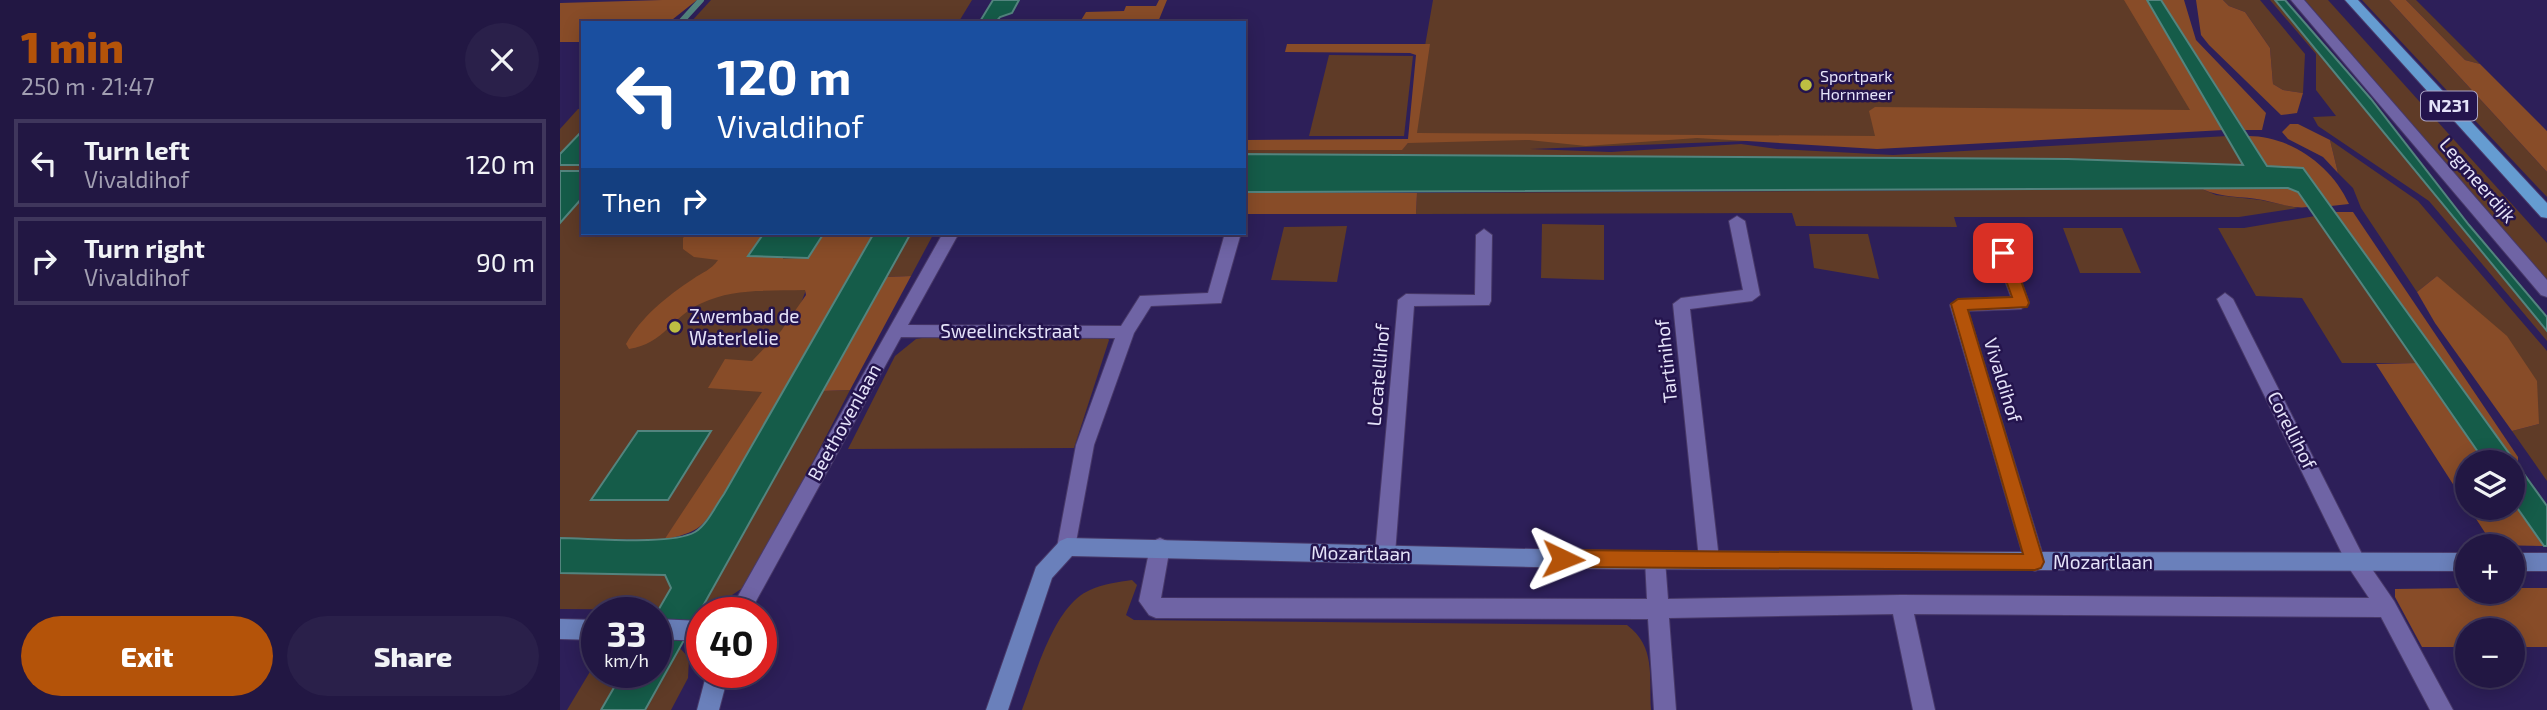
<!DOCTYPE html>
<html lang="en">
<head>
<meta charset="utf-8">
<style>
  :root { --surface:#221743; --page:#2a204a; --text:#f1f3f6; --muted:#a29fb2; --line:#3f365c; --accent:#b45309 }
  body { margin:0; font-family:"Exo 2",sans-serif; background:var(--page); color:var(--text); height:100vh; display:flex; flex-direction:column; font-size:26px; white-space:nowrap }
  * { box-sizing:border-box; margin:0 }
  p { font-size:23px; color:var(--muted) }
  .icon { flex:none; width:38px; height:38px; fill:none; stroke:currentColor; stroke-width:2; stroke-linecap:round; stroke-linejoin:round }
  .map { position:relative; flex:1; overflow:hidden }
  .panel { display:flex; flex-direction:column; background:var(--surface); width:560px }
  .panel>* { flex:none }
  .top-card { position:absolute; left:21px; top:21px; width:665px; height:214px; border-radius:0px; box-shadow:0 4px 18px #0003,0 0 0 2px var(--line); background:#1a4fa0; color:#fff; overflow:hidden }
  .buttons { position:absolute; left:1895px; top:450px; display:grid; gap:14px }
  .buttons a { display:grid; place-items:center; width:70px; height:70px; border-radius:50%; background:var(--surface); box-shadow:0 4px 18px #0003,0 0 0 2px var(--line); font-size:35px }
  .speed { position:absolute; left:21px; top:597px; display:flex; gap:14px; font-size:35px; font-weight:700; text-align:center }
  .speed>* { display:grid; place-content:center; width:91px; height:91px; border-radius:50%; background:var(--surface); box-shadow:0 4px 18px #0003,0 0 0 2px var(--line); line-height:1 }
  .speed small { font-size:18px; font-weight:400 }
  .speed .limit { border:10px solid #d22; background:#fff; color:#111 }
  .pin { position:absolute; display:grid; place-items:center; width:60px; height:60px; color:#fff; margin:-30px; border-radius:14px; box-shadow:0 4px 10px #0006 }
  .me { position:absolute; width:77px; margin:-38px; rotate:92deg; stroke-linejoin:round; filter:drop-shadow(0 0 5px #0008) }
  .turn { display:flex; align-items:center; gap:24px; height:147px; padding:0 21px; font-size:32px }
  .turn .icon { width:91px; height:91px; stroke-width:2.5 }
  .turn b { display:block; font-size:49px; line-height:60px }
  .then { display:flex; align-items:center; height:66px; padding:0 21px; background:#0003; gap:14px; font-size:26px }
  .round { display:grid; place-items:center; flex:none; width:74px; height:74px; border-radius:37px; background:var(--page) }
  .head { display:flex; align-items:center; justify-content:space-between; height:119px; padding:0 21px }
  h1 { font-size:42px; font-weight:800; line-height:52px; color:var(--accent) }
  .action { display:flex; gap:14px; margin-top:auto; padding:14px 21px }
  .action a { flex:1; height:80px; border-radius:42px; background:var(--accent); color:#fff; font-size:28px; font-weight:800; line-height:80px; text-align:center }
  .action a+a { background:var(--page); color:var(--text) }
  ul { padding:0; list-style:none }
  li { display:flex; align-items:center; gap:21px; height:88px; margin:0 14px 10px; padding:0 7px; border:4px solid var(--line); border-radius:0px }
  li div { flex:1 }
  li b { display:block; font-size:26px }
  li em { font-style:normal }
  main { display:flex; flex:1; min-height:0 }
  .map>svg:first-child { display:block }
  .green { fill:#5f3b27 }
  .forest { fill:#884c28 }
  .water { fill:#155c49; stroke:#53847e; stroke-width:2 }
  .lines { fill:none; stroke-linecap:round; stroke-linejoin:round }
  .stream { stroke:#53847e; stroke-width:6 }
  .street-casing { stroke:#483969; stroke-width:2 }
  .secondary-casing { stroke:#483969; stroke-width:2 }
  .primary-casing { stroke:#483969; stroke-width:2 }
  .street { fill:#6f64a5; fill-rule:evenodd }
  .secondary { fill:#6a80bb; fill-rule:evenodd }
  .primary { fill:#659cd1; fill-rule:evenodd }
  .route { fill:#b45309; stroke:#753606; stroke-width:2 }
  .poi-dot { fill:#bdbf42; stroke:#24144d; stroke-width:2.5 }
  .labels { text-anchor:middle; stroke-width:5; stroke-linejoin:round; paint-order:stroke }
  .far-poi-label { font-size:16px; fill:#e5e3f9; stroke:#24144d; text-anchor:start }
  .shield { fill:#24144d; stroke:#aba5c5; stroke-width:2 }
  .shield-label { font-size:18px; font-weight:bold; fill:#e5e3f9 }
  .street-label { font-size:19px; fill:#e5e3f9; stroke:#24144d }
  .poi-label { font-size:19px; fill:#e5e3f9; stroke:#24144d; text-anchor:start }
</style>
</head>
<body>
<main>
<section class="panel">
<div class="head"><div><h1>1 min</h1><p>250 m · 21:47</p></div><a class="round"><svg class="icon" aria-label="close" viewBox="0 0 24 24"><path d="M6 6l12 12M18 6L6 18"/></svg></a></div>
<ul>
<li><svg class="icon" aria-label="left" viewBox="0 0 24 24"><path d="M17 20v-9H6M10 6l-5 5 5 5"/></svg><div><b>Turn left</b><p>Vivaldihof</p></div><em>120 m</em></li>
<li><svg class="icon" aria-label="right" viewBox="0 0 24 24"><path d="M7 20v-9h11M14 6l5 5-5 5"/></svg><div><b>Turn right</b><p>Vivaldihof</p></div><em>90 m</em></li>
</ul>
<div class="action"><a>Exit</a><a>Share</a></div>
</section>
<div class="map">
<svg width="1987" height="710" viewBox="0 0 1987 710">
  <rect width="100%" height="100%" fill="#2d1f59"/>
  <g class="green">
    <polygon points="151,0 412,0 398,23 130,23"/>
    <polygon points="873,0 1582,0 1653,124 970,149 1051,152 1181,144 1217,149 1333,155 1668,136 1684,165 1508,159 684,154 684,150 841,150 848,143"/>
    <polygon points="1663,0 1700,0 1745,54 1743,93 1723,90 1713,84 1710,48 1685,12 1669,6"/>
    <polygon points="1710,0 1715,0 1987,331 1987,341 1869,201 1758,126 1753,117 1776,116 1756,90 1756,54"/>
    <polygon points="1745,0 1768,0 1987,243 1987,281"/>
    <polygon points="1802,0 1829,0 1987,172 1987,197"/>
    <polygon points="1846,0 1856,0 1920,64 1905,60"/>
    <polygon points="769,55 853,56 844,136 749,136"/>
    <polygon points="18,109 23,109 23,233 267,233 209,390 104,540 0,538 0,129"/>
    <polygon points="1770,140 1858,201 1987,351 1987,481 1952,431 1979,424 1877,276 1857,292 1801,208 1793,188 1778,173"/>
    <polygon points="1642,189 1656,195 1701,200 1738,208 1679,217 1394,217 1397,227 1236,226 1232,213 856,214 857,193"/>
    <polygon points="1755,216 1857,363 1782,363 1742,298 1696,296 1658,228 1684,228"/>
    <polygon points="982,224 1044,225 1044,280 981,278"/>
    <polygon points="787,226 777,282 711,280 724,227"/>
    <polygon points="1503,228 1562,228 1581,273 1520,273"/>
    <polygon points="351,233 374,233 351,276 326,277"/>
    <polygon points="1249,234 1308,234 1319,279 1254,268"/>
    <polygon points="546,335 549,340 514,448 288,449 335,356 356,339 374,336"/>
    <polygon points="290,390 203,558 184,587 163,601 133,610 0,609 0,573 105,575 154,587 262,391"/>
    <path d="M572,580L577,585L566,615L574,620L1067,625C1096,647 1089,676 1091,710H462C476,675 493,606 530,590C542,584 559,582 572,580Z"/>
    <polygon points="118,646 129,658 128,678 111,710 85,710"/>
    <polygon points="37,660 37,672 63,672 41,710 7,710"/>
  </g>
  <g class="forest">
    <polygon points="102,0 137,0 108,23 23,23 23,42 0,42 0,3"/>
    <polygon points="599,0 607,0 598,22 520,22 526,12 564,11 566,6 596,6"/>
    <polygon points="1564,0 1587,0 1664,130 1317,149 1137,138 1026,146 969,140 848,143 842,150 684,150 684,140 848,139 856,55 850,53 725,52 727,44 870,44 857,133 1315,136 1309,111 1315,107 1630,110"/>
    <polygon points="1601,0 1624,0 1636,40 1706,113 1702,130 1685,130"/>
    <polygon points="1636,0 1663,0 1669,6 1685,12 1710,48 1713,84 1723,90 1743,93 1737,113 1721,115 1649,45 1641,35"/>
    <polygon points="1829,0 1846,0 1905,60 1920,64 1987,131 1987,172"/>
    <polygon points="1730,124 1738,124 1770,140 1778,173 1763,157 1728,139 1722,132"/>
    <path d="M1688,136C1731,136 1772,166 1789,204L1771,206L1743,168L1707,166Z"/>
    <path d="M1728,188L1738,192L1748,207C1733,209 1718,203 1703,200C1682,196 1662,198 1642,189Z"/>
    <polygon points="684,192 857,193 856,214 684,214"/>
    <polygon points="1775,212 1793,212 1958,457 1958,466"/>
    <path d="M127,233H204L189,256H223V259L248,258L264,233H314L164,494C141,527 145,530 104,540L202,392L148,388L165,359L192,361L221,331L246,295L245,290C211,291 173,288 142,303C112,316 104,344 69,349L66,344C81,317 107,296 133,279C143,272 151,270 158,260L134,257L123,249V238Z"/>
    <polygon points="351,276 290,390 262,391 326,277"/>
    <polygon points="1877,276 1947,336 1977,381 1979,424 1952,431 1875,323 1857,292"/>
    <polygon points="1857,363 1925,462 1908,462 1907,506 1816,364"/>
    <polygon points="1953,502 1984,546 1933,545 1909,508 1953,508"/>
    <polygon points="1907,588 1908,592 1953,592 1953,588 1987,588 1987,647 1953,647 1953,630 1908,630 1907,647 1862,647 1835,597 1835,589"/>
  </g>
  <g class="water">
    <polygon points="433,0 459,0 452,13 440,17 435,23 419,23"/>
    <polygon points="1587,0 1601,0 1707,166 1743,168 1987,506 1987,546 1984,546 1953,502 1953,462 1925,462 1738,192 1728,188 684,192 684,154 1508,159 1683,165"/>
    <polygon points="1715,0 1725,0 1811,99 1909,225 1987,317 1987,331"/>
    <polygon points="23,130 23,165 0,165 0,154"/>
    <polygon points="0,171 23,171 23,197 0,223"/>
    <polygon points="204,233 264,233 248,258 188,256"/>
    <path d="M314,233H351L85,710H41L63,672H96V614L111,588L105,575L0,573V538C31,538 110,546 135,532C147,525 156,505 164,494Z"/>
    <polygon points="78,431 151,431 108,500 31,500"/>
  </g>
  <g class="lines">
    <polyline class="stream" points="120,23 141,0"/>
    <g class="street-casing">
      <g id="street">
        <polygon points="1731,0 1744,0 1987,280 1987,297 1981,295"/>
        <polygon points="1177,216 1185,221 1200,295 1192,301 1130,309 1159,559 1156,565 1149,568 1142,565 1139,559 1113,304 1121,298 1183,290 1169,221"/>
        <polygon points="1434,224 1442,229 1469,303 1461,309 1408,311 1485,562 1482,568 1475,571 1468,568 1465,562 1390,305 1398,299 1451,297 1426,229"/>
        <polygon points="924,229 932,235 931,301 929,305 854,306 835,554 832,560 825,563 818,560 815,554 838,300 846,294 915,295 916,235"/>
        <polygon points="383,233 399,233 348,325 561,326 580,296 648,293 665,233 681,233 661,303 591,306 574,333 534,445 514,553 507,556 500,553 497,547 516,445 555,338 341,337 190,612 169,612"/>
        <polygon points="1665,293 1673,299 1803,556 1834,601 1893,710 1870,710 1821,617 1354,614 1375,710 1353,710 1333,614 1109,618 1116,710 1094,710 1088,619 596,618 589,615 579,601 590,547 593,541 600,538 607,541 610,547 601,598 1087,599 1085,560 1088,554 1095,551 1102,554 1105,560 1108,599 1341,595 1809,598 1789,568 1657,299"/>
      </g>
    </g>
    <g class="secondary-casing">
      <g id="secondary">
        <polygon points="507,538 1055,551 1908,553 1908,571 1055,569 512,556 492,578 448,710 426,710 476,567 500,541"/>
        <rect x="1953" y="553" width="34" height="18"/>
        <polygon points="0,619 37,620 37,640 0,639"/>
        <polygon points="96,619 142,621 142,641 96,639"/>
        <polygon points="147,672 169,672 159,710 137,710"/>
      </g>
    </g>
    <g class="primary-casing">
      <polygon id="primary" points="1785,0 1798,0 1987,203 1987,218 1981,217"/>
    </g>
    <use href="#street" class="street"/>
    <use href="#secondary" class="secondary"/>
    <use href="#primary" class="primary"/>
  </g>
  <polygon class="route" points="1443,248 1451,253 1469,303 1467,307 1408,310 1484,562 1481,568 1475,570 1003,567 997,564 994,559 997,553 1003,550 1463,554 1391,304 1398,299 1452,297 1436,253"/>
  <g class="poi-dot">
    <circle cx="1246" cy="85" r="7"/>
    <circle cx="115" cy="327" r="7"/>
  </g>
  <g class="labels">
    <g class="far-poi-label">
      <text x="1260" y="82">Sportpark<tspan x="1260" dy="18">Hornmeer</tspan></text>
    </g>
    <rect class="shield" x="1861" y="91.5" width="56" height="29" rx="5"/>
    <g class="shield-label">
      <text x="1889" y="112">N231</text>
    </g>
    <g class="street-label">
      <text transform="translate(1918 180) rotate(49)" y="7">Legmeerdijk</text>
      <text x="450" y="338">Sweelinckstraat</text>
      <text transform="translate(1106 361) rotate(-96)" y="7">Tartinihof</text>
      <text transform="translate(818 375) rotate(-85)" y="7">Locatellihof</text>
      <text transform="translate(1443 380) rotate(73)" y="7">Vivaldihof</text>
      <text transform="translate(284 422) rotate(-61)" y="7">Beethovenlaan</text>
      <text transform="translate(1732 430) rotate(63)" y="7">Corellihof</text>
      <text transform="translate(801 553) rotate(1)" y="7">Mozartlaan</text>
      <text x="1543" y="569">Mozartlaan</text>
    </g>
    <g class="poi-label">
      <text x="129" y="323">Zwembad de<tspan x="129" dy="22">Waterlelie</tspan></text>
    </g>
  </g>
</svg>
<div class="buttons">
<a><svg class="icon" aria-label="layers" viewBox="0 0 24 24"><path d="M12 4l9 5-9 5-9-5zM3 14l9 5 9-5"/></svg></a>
<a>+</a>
<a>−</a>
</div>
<div class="speed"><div>33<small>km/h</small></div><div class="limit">40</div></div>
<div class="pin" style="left:1443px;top:253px;background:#d93025"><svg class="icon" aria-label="arrive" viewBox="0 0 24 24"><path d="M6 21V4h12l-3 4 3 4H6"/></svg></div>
<svg class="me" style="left:1003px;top:559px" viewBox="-20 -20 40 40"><path d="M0-17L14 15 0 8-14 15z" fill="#b45309" stroke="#fff" stroke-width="4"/></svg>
<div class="top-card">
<div class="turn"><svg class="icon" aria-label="left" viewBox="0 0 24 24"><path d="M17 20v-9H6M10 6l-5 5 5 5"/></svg><div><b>120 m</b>Vivaldihof</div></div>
<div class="then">Then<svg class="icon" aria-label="right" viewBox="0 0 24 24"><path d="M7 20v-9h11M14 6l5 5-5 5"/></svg></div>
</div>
</div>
</main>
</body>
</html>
